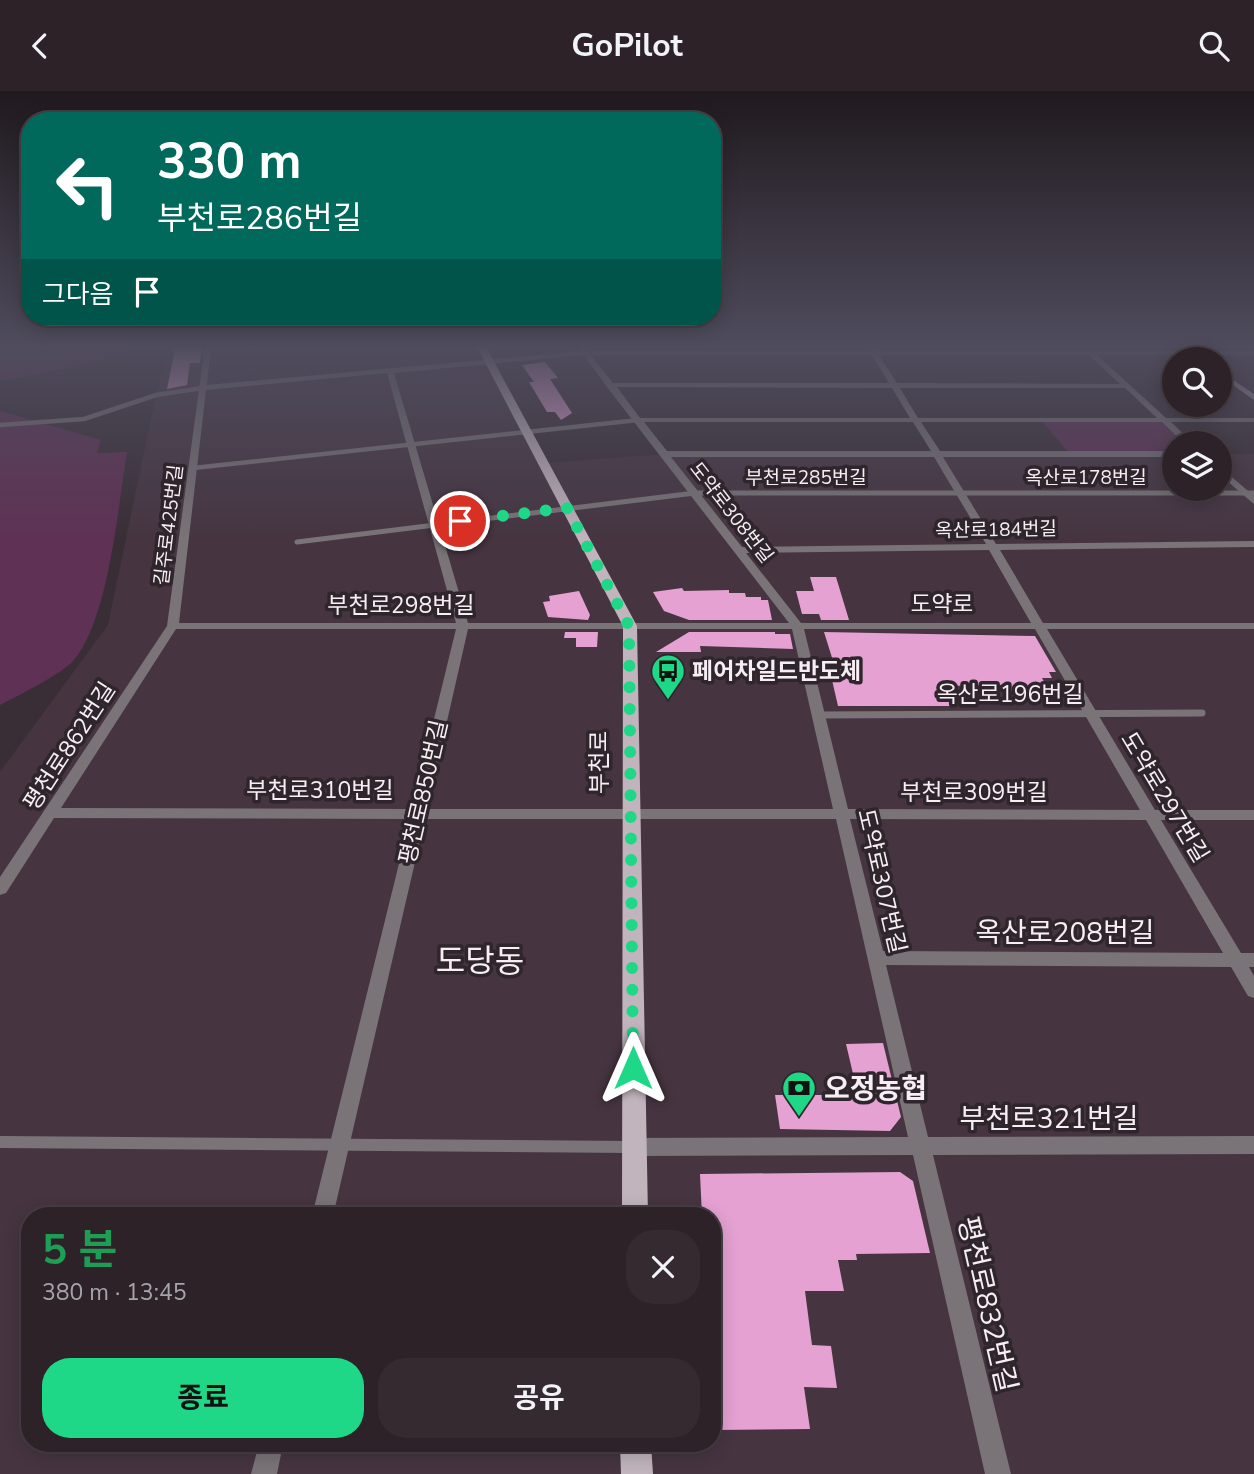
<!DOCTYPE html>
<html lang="ko">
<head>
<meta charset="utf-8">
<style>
  :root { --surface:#2c2228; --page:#342a30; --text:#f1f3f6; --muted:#a6a4a8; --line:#483f45; --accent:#1fd887 }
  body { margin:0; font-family:"Nunito Sans","Noto Sans KR",sans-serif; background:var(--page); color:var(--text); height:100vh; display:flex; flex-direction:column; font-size:26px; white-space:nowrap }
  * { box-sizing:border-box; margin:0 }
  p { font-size:23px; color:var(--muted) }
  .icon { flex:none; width:38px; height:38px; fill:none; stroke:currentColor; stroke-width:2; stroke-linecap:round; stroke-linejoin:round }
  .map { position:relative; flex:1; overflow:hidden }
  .panel { position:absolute; left:21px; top:1116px; width:700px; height:245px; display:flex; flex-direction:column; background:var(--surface); border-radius:28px; box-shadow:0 4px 18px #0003,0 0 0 2px var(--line) }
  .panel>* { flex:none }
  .top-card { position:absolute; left:21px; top:21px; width:700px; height:214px; border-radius:28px; box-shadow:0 4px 18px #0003,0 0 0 2px var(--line); background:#00695c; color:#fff; overflow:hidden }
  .tools { position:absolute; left:1162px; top:256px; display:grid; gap:14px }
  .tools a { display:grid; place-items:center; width:70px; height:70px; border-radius:50%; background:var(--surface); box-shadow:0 4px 18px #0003,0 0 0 2px var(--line); font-size:35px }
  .pin { position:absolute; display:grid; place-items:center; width:60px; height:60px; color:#fff; margin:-30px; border:4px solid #fff; border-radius:50%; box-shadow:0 2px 7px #0007 }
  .me { position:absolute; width:77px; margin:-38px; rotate:0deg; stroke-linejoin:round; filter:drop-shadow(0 0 5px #0008) }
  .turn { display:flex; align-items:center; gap:24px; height:147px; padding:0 21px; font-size:32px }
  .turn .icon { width:91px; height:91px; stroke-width:2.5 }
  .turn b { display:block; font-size:49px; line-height:60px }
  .then { display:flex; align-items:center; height:66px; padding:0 21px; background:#0003; gap:14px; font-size:26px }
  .round { display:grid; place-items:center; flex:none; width:74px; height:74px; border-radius:28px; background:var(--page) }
  .overview { display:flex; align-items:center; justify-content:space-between; height:119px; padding:0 21px }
  h1 { font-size:42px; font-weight:700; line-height:52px; color:#1e9e55 }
  .action { display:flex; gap:14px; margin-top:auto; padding:14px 21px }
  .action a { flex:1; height:80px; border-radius:28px; background:var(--accent); color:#111; font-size:28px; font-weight:700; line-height:80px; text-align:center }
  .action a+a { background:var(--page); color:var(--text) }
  header { display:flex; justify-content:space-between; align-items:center; height:91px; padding:0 21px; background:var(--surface); font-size:32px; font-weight:700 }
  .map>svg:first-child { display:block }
  .built { fill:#463541; fill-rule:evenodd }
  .green { fill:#5f3154 }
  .building { fill:#e4a1d2 }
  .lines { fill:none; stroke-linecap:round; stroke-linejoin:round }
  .lane-far3 { stroke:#7a7478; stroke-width:4.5 }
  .lane-far2 { stroke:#7a7478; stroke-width:5 }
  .lane-far1 { stroke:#7a7478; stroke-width:7 }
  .lane { stroke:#7a7478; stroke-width:12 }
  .street { fill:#7a7478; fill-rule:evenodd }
  .secondary { fill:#a2989f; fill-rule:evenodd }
  .primary { fill:#c1b4bd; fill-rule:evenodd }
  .route { stroke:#1fd887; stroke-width:12; stroke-dasharray:0 21.6 }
  .labels { text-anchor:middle; stroke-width:7; stroke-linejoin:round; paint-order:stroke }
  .far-street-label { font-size:19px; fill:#f6eef3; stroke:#2f252c }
  .street-label { font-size:23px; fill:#f6eef3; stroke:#2f252c }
  .poi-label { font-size:23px; font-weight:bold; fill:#f6eef3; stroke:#2f252c; text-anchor:start }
  .near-street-label { font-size:28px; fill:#f6eef3; stroke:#2f252c }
  .near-poi-label { font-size:28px; font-weight:bold; fill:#f6eef3; stroke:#2f252c; text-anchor:start }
  .near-quarter-label { font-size:32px; fill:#f6eef3; stroke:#2f252c }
</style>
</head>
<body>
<header><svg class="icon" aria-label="back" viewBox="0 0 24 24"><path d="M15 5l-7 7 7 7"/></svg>GoPilot<svg class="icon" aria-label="search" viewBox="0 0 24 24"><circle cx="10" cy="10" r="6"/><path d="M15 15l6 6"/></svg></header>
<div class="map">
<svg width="1254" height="1383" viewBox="0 0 1254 1383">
  <rect width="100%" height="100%" fill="#3a2e36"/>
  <path class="built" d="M171,254H480L543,372L665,363H1174V397H1220V363H1254V1383H0V681L108,534L156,304ZM30,1125H712V1353H30Z"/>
  <g class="green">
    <polygon points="0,254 154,254 76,275 0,290"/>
    <path d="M0,320L101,349L97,362L127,361C118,415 109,527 74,569C62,583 17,605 0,614Z"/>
    <polygon points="1041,329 1165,329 1189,352 1174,352 1174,363 1070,363"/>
  </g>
  <g class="building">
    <polygon points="176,254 202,254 200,272 190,272 187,294 167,298"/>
    <polygon points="545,271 558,287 550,288 572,322 561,329 555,321 547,321 529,291 534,291 522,274"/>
    <polygon points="810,486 836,486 849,529 821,529 819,523 802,523 796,500 814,500"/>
    <polygon points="682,497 684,500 729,499 729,502 745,502 746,506 761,506 761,509 768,509 772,529 689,529 664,520 653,501"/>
    <polygon points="579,500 590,524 588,529 548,526 543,511 550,510 549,505"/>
    <polygon points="565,541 598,541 597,556 576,556 576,547 564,547"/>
    <polygon points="689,541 775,541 775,543 790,543 793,558 700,555 701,561 656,561"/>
    <polygon points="824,541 1035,545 1056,581 1049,581 1052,587 1042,587 1053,607 1015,607 1008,594 942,595 951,615 838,615 832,589 839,589"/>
    <polygon points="883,952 901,1026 890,1040 780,1038 775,1004 858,1004 846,953"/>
    <polygon points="900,1081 913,1090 930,1162 856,1163 857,1169 838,1169 844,1200 805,1200 812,1254 831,1255 837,1297 804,1296 810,1338 715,1339 712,1291 712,1125 702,1125 700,1083"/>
  </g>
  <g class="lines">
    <g class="lane-far3">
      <polyline points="1193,262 1254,262"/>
      <polyline points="0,334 84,328 156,304 202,297"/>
      <polyline points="193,377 638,329"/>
    </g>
    <polyline class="lane-far2" points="297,451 695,402 1254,402"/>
    <polyline class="lane-far1" points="819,624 1202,622"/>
    <polyline class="lane" points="0,1051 631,1056"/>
    <g class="street">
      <path d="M205,254H211L207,294L581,260L577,254H584L588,260H870L869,258L872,256L877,260H1193L1195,263L1097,264L1166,327H1254V331H1171L1193,352H1184L1162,331H921L940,360H1174V366H943L996,453L1254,450V456L1000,459L1043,532H1254V538H1047L1155,719H1254V729H1161L1241,862H1254V876H1249L1254,885V907L1248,905L1231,876L886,874L928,1046L1254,1045V1063L933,1064L1011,1383H985L913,1064L634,1065L627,1063L624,1056L627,1049L634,1047L908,1046L836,728H425L333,1125H312L410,728L54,727L6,802L0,804V786L167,535ZM584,264L607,296L789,532H468L394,282ZM591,264H872L889,292H613ZM879,264H1089L1120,293L897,292ZM387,282L456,532H179L206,299ZM617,296L892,297L910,327H640ZM900,297H1125L1157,327H918ZM644,331H913L931,360H667ZM671,366H934L986,453L742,456ZM989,459L1031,532H801L746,462ZM176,538H456L412,718L61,717ZM468,538H792L833,718H427ZM804,538H1035L1140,719L848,718ZM850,728L1146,729L1223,862L883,860Z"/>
      <polygon points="1220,376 1254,405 1254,413 1220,384"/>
      <polygon points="259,1353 283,1353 277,1383 251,1383"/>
    </g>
    <g class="secondary">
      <polygon points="1180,254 1188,254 1204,268 1196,268"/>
      <polygon points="1220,280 1254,303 1254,309 1220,285"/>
    </g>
    <g class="primary">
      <polygon points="476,254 485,254 637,535 648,1125 622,1125 623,535"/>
      <polygon points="620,1353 651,1353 653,1383 621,1383"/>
    </g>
  </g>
  <linearGradient id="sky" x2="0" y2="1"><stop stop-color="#20191e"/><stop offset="0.57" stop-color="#4f4c5d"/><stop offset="1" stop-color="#4f4c5d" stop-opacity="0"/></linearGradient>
  <rect width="1254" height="448" fill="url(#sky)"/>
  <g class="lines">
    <polyline class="route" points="460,430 567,417 629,535 633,977"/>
  </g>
  <defs>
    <g id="bus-pin" transform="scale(1.75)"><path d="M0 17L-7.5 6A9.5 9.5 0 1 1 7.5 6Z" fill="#1fd887" stroke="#2f252c"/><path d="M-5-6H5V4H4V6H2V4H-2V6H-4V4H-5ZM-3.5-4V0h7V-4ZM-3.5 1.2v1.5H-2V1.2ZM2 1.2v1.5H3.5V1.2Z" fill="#111"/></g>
    <g id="bank-pin" transform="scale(1.75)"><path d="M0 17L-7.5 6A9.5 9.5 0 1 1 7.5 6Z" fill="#1fd887" stroke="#2f252c"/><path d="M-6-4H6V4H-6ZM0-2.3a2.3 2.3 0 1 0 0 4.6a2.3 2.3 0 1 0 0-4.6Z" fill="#111"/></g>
  </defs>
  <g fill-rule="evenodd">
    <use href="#bus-pin" x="668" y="580"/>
    <use href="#bank-pin" x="799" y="997"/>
  </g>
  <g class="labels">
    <g class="far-street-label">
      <text x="806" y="393">부천로285번길</text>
      <text x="1086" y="393">옥산로178번길</text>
      <text transform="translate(732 421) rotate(52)" y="7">도약로308번길</text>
      <text transform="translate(168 434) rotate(-83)" y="7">길주로425번길</text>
      <text transform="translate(996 438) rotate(-1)" y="7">옥산로184번길</text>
    </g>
    <g class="street-label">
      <text x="942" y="521">도약로</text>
      <text x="401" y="522">부천로298번길</text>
      <text x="1010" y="611">옥산로196번길</text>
      <text transform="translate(69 655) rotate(-57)" y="8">평천로862번길</text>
      <text transform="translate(599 671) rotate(-90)" y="8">부천로</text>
      <text x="320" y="707">부천로310번길</text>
      <text transform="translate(423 701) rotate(-77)" y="8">평천로850번길</text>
      <text x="974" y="709">부천로309번길</text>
      <text transform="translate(1165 706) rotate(59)" y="8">도약로297번길</text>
      <text transform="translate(882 790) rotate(77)" y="8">도약로307번길</text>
    </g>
    <g class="poi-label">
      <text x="692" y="588">페어차일드반도체</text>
    </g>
    <g class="near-street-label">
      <text x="1065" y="851">옥산로208번길</text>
      <text x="1049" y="1037">부천로321번길</text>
      <text transform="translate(988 1213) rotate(77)" y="10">평천로832번길</text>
    </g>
    <g class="near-poi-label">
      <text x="824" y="1007">오정농협</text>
    </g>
    <g class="near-quarter-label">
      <text x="480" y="881">도당동</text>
    </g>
  </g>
</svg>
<div class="tools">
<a><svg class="icon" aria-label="search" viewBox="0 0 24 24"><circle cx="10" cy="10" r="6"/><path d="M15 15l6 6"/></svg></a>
<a><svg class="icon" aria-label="layers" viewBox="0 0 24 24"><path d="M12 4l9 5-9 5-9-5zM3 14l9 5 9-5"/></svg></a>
</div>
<div class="pin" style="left:460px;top:430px;background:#d93025"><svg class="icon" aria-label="arrive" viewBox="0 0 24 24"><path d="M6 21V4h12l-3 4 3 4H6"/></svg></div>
<svg class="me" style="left:633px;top:977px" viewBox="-20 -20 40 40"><path d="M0-17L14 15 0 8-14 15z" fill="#1fd887" stroke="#fff" stroke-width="4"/></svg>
<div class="top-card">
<div class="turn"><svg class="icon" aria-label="left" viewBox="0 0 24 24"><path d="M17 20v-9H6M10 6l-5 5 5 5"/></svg><div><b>330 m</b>부천로286번길</div></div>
<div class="then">그다음<svg class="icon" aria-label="arrive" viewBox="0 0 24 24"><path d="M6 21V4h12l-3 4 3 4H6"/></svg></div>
</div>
<section class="panel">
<div class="overview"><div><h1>5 분</h1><p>380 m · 13:45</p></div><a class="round"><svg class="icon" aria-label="close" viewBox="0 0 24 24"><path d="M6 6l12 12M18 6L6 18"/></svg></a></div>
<div class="action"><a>종료</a><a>공유</a></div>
</section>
</div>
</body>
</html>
